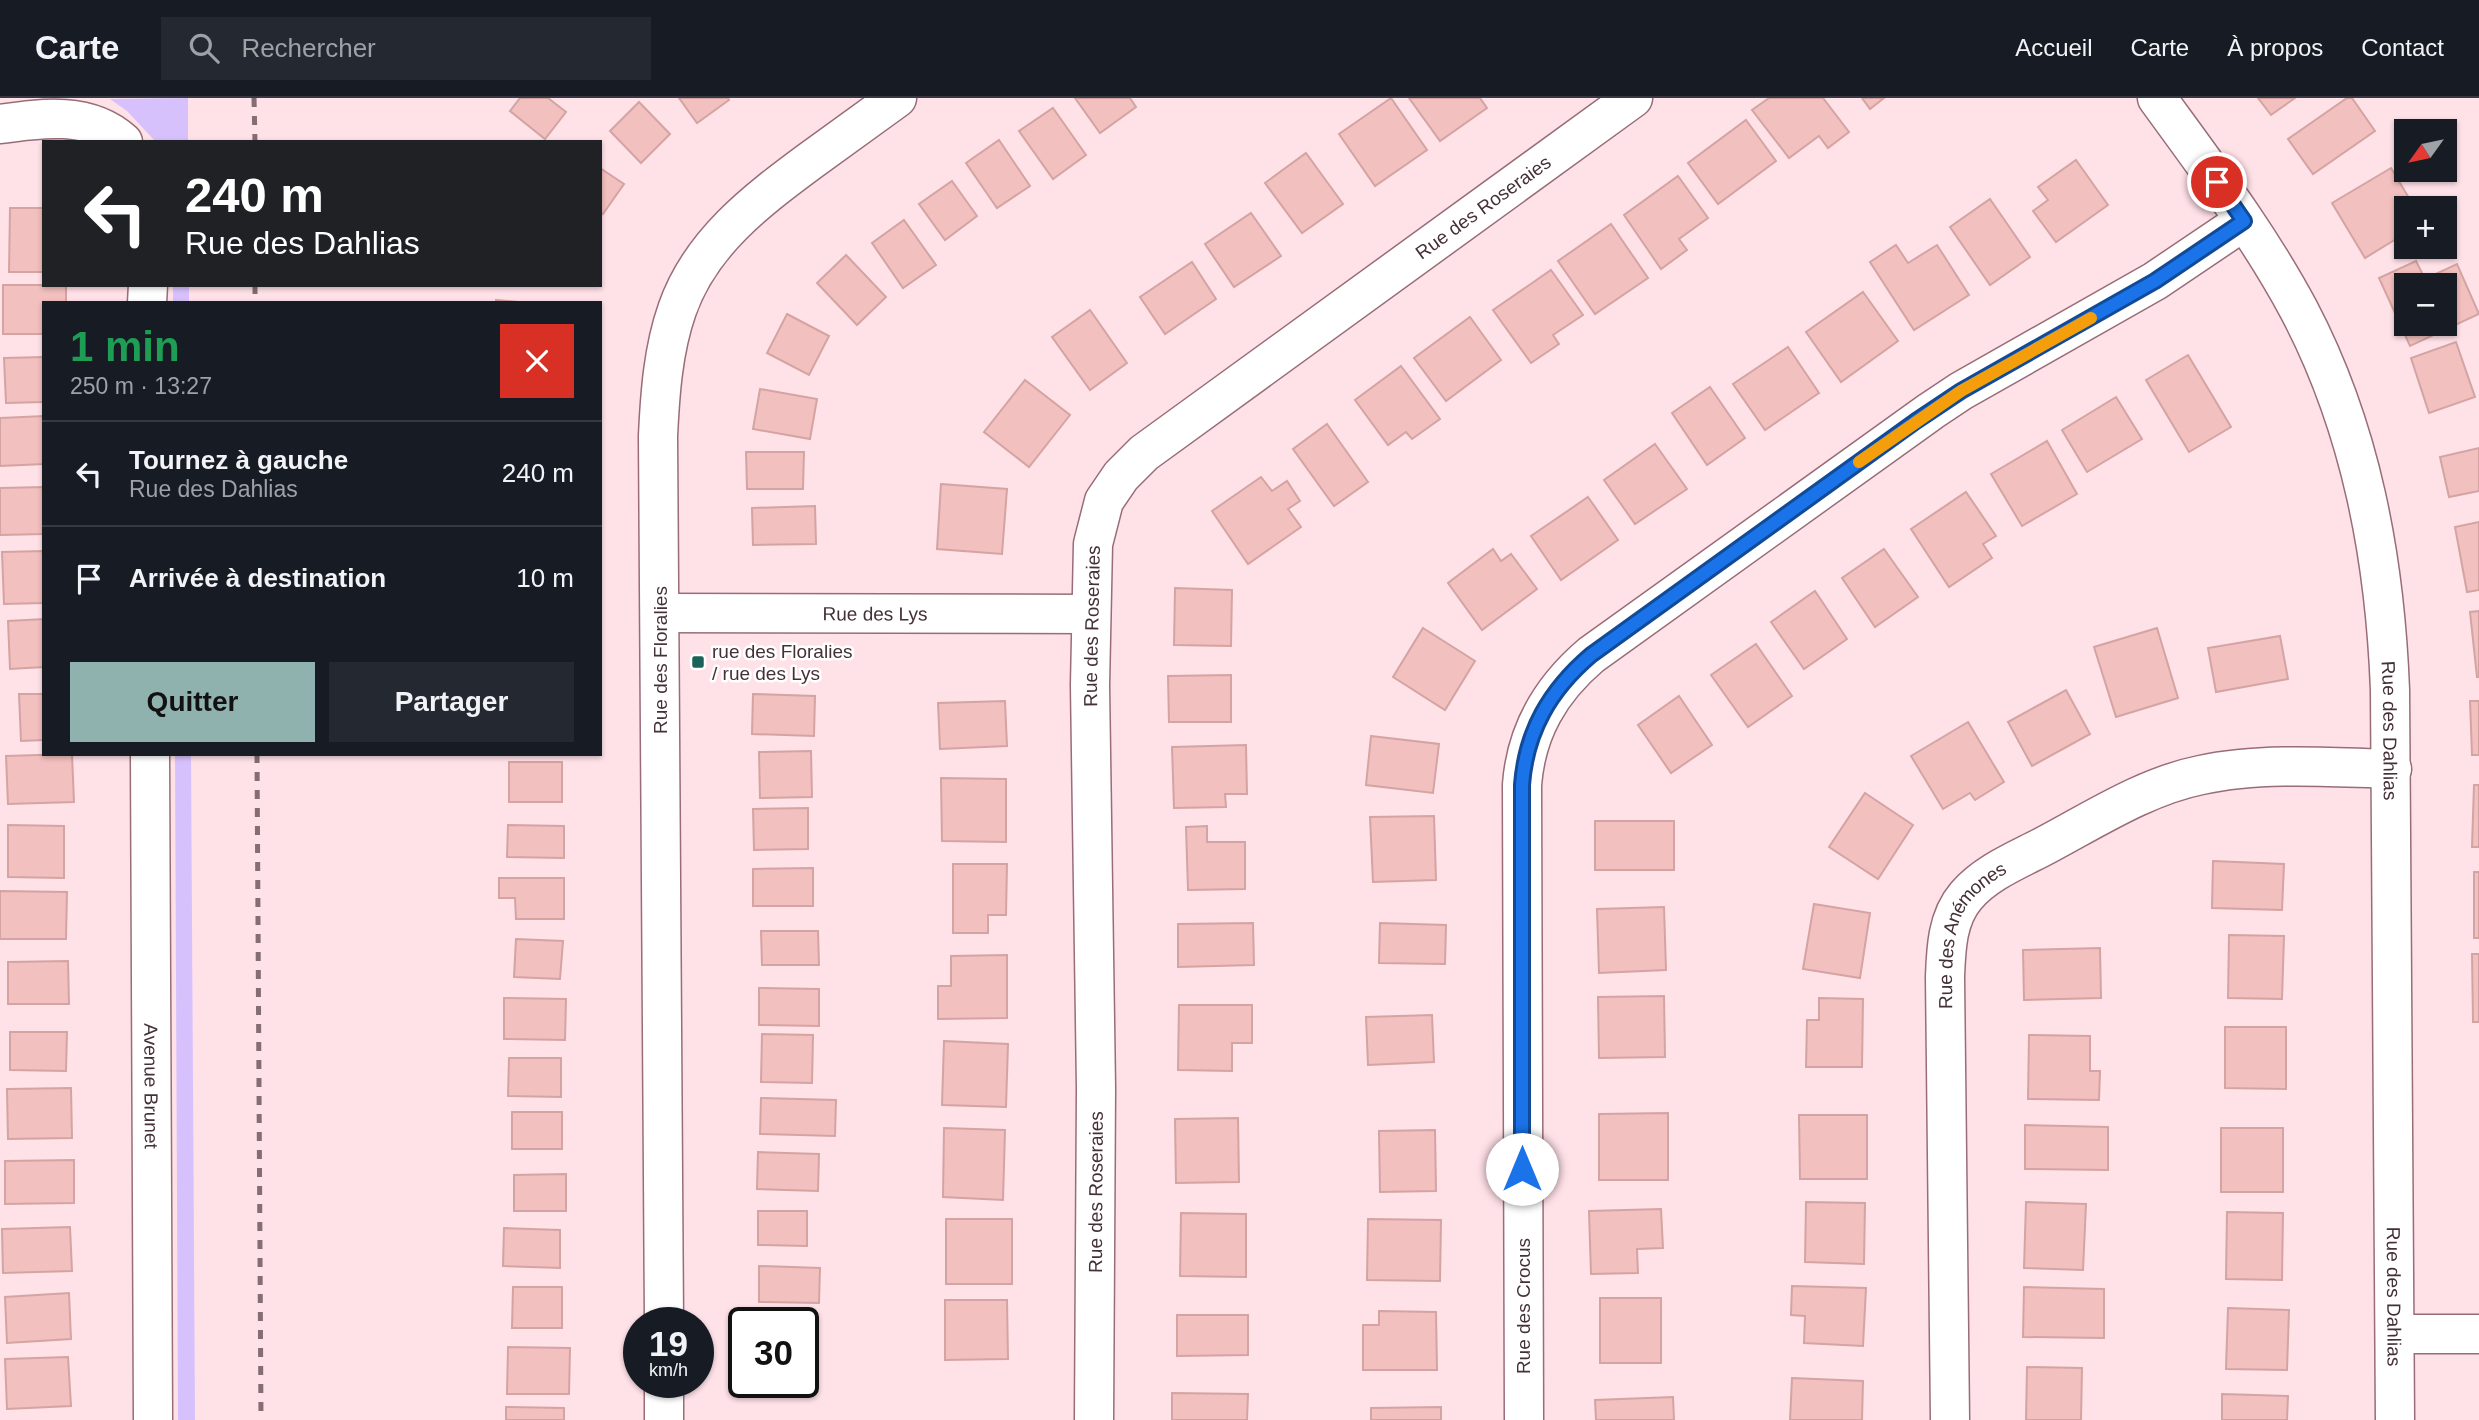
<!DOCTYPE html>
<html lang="fr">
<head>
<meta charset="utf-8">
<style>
  :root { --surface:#171b24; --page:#242831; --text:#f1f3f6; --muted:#9ea1a6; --line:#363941; --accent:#90b2af }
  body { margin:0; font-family:Helvetica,sans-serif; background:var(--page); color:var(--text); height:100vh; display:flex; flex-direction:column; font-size:26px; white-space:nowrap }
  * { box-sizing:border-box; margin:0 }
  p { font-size:23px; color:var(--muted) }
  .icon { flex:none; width:38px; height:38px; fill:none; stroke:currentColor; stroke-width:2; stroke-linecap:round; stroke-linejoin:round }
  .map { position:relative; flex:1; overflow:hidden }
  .drawer { position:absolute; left:42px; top:203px; width:560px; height:455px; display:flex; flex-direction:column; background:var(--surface); border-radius:0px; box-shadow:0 2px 5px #0004 }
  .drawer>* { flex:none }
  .hud { position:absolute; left:42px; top:42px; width:560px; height:147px; border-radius:0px; box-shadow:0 2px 5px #0004; background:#202124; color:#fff; overflow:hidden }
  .needle { width:46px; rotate:237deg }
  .controls { position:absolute; left:2394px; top:21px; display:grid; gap:14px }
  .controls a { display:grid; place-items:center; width:63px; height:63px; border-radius:0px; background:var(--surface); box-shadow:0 2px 5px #0004; font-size:35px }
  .speed { position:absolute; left:623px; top:1209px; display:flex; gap:14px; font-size:35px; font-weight:700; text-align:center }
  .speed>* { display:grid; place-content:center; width:91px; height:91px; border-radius:50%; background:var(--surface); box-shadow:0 2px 5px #0004; line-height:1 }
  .speed small { font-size:18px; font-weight:400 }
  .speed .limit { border:4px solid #111; border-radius:10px; background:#fff; color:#111 }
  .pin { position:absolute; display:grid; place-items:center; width:60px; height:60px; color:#fff; margin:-30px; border:4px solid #fff; border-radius:50%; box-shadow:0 2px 7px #0007 }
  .me { position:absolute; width:77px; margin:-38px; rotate:0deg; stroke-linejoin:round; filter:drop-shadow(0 0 5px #0008) }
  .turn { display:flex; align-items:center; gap:24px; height:147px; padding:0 28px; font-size:32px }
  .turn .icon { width:91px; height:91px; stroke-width:2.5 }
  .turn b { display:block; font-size:49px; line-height:60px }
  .round { display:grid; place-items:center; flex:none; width:74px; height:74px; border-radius:0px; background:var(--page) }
  .head { display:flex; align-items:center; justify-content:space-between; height:119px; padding:0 28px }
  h1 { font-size:42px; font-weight:700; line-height:52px; color:#1e9e55 }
  .cta { display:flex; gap:14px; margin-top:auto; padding:14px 28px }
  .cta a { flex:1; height:80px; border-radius:0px; background:var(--accent); color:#111; font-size:28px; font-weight:700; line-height:80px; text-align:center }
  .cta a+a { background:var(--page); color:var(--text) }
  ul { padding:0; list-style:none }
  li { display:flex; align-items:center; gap:21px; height:105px; padding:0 28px; border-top:2px solid var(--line) }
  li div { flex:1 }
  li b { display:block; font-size:26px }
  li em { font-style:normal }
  header { display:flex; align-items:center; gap:42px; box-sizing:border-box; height:98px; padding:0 35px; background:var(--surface); border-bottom:2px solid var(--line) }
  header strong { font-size:33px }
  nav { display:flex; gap:38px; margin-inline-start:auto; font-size:24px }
  .search { width:490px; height:63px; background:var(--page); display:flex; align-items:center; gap:18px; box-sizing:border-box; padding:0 24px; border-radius:0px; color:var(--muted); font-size:26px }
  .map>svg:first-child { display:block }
  .green { fill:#d7c1fc }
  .building { fill:#f2c0be; stroke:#d4a4a2; stroke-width:2; fill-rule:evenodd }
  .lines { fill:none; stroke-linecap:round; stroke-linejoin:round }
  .street-casing { stroke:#986d78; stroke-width:41 }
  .street { stroke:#fff; stroke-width:38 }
  .rail { stroke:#846d73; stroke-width:5; stroke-dasharray:9 9; stroke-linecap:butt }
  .route-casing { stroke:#114b97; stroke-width:18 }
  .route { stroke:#1a73e8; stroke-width:12 }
  .slow { stroke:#f59e0b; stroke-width:12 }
  .poi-dot { fill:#196358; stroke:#fff; stroke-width:2.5 }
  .labels { text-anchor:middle; stroke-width:5; stroke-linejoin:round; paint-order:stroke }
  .street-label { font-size:19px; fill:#443136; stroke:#fff }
  .poi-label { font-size:19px; fill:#443136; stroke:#fff; text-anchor:start }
</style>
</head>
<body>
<header>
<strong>Carte</strong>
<div class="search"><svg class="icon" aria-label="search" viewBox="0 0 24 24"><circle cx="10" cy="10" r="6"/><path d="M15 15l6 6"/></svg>Rechercher</div>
<nav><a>Accueil</a><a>Carte</a><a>À propos</a><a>Contact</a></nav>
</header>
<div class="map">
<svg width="2479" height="1322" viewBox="0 0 2479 1322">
  <rect width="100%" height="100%" fill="#ffe1e8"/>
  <g class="green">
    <polygon points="188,0 188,44 156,44 127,13 110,1"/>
    <rect x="173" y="187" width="16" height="18"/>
    <polygon points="175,656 191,656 195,1322 178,1322"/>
  </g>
  <g class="building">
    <polygon points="520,0 548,0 566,14 545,41 510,13"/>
    <polygon points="679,0 728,0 729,2 697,25"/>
    <polygon points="1075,0 1130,0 1136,9 1100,35"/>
    <polygon points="1391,0 1427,52 1375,88 1339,36"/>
    <polygon points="1409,0 1480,0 1487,10 1440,43"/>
    <polygon points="1769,0 1823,0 1849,34 1828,50 1819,38 1789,60 1752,12"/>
    <polygon points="1862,0 1884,0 1870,11"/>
    <polygon points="2258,0 2295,0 2271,17"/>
    <polygon points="2347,0 2352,0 2375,33 2313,76 2288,41"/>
    <polygon points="639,4 670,36 641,65 610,33"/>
    <polygon points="1053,10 1086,57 1053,81 1019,33"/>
    <polygon points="1746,22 1776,63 1718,106 1688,65"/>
    <polygon points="999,42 1030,88 997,110 966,65"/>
    <polygon points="1306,55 1343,106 1302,135 1265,85"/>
    <polygon points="2076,62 2108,107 2056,144 2033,113 2048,102 2038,89"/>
    <polygon points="600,70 624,86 603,116 600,114"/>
    <polygon points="2391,70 2415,110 2406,110 2406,135 2365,160 2332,105"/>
    <polygon points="1678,78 1708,120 1679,141 1687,152 1661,171 1624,117"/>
    <polygon points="952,83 977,118 945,142 919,106"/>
    <polygon points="1990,101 2030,159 1990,187 1950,129"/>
    <polygon points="10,110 44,110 44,174 9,174"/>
    <polygon points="1251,115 1281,158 1234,189 1205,146"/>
    <polygon points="904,122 936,167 903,190 872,145"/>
    <polygon points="1611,126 1648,180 1595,216 1558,163"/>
    <polygon points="1896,147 1908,165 1937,147 1969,197 1914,232 1870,164"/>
    <polygon points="846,157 886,199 857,227 817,185"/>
    <path d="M2416,163L2425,181L2457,166L2479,216L2410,248L2379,180ZM2406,187H2445V226H2406Z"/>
    <polygon points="1192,164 1216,201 1165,236 1140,199"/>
    <polygon points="1551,172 1583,217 1553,237 1559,246 1531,265 1493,212"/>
    <polygon points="3,187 66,187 66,205 44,205 44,236 3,236"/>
    <polygon points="1863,194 1898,243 1841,284 1806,234"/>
    <polygon points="496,202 530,205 496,205"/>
    <polygon points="1090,212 1127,265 1090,292 1052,239"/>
    <polygon points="787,216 829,238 809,277 767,255"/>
    <polygon points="1470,219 1501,262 1446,303 1414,260"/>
    <polygon points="2456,244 2475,299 2429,315 2411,260"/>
    <polygon points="1788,249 1819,295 1765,332 1733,286"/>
    <polygon points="2188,257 2231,329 2189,354 2146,282"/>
    <polygon points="44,259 44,304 6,305 4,260"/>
    <polygon points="1401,268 1440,321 1412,341 1406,334 1388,347 1355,302"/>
    <polygon points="1025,282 1070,317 1029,369 984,334"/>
    <polygon points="1710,289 1745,340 1707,367 1672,315"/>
    <polygon points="760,291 817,301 810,341 753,331"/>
    <polygon points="2116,299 2142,341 2087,374 2062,332"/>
    <polygon points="44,318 44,366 0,368 0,320"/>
    <polygon points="1327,326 1368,384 1334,408 1293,351"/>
    <polygon points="2047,343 2077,396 2022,428 1991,376"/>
    <polygon points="1655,346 1687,391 1635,426 1604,382"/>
    <polygon points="2479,350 2479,393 2449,399 2440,359"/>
    <polygon points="746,354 804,354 803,391 747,391"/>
    <polygon points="1261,379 1272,393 1287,383 1300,403 1288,411 1301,429 1248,466 1212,413"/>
    <polygon points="941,386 1007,391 1002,456 937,451"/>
    <polygon points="44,389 44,436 0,437 0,390"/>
    <polygon points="1966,394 1996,438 1983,446 1992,460 1949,489 1911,431"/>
    <polygon points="1588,399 1618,442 1561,482 1531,438"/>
    <polygon points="815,408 816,446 753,447 752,410"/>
    <polygon points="2479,424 2479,492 2467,494 2455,429"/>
    <polygon points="1493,451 1501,463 1511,456 1537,491 1482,532 1448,485"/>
    <polygon points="1884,451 1918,499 1875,529 1842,480"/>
    <polygon points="44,453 44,505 4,506 2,454"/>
    <polygon points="1175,490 1232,492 1231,548 1174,547"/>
    <polygon points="1815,493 1847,541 1804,571 1771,524"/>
    <polygon points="2479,513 2479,579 2477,579 2470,514"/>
    <polygon points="44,521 44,569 10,571 8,523"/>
    <polygon points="1423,530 1475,563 1445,612 1393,579"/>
    <polygon points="2157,530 2178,600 2116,619 2094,549"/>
    <polygon points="2280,538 2288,581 2216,594 2208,550"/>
    <polygon points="1756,546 1792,598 1748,629 1711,577"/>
    <polygon points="1231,577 1231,624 1169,624 1168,578"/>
    <polygon points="2066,592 2090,636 2032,668 2008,624"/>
    <polygon points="19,596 44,596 44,642 21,643"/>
    <polygon points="753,596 815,598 814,638 752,636"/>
    <polygon points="1679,598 1712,647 1671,675 1638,627"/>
    <polygon points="1005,603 1007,648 940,651 938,605"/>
    <polygon points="2470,603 2479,603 2479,657 2472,657"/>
    <polygon points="1968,624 2004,684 1975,702 1970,695 1943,711 1911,658"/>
    <polygon points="1371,638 1439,646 1433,695 1366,687"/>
    <polygon points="1246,647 1247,696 1225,696 1226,709 1174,710 1172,649"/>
    <polygon points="811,653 812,699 760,700 759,654"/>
    <polygon points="72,656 74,704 8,706 6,658"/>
    <rect x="509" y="664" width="53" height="40"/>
    <polygon points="941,680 1006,681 1006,744 942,743"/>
    <polygon points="2474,687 2479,687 2479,749 2472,749"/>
    <polygon points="1865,695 1913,727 1878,781 1829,749"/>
    <polygon points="808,710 808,751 754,752 753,711"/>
    <polygon points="1434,718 1436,782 1373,784 1370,719"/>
    <rect x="1595" y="723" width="79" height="49"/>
    <polygon points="8,727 64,728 64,780 8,779"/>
    <polygon points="508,727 564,728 564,760 507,759"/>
    <polygon points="1207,728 1207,744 1245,744 1245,791 1188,792 1186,729"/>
    <polygon points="2213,763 2284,766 2282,812 2212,810"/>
    <polygon points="953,766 1007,766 1006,817 988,817 988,835 953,835"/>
    <polygon points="813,770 813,808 753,808 753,771"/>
    <rect x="2474" y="774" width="5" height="66"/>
    <polygon points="499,780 564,780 564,821 516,821 515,800 499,800"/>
    <polygon points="0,793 67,794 66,841 0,841"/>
    <polygon points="1814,806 1870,815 1860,880 1803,871"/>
    <polygon points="1664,809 1666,872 1599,875 1597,811"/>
    <polygon points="1253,825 1254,867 1178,869 1178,826"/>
    <polygon points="1380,825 1446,827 1445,866 1379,865"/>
    <polygon points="761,833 818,833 819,867 762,867"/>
    <polygon points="2229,837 2284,838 2282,901 2228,900"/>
    <polygon points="516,841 563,843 560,881 514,879"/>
    <polygon points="2100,850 2101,900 2024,902 2023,852"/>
    <polygon points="2472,856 2479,856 2479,924 2473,924"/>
    <polygon points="1007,857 1007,920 938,921 938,888 951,888 951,858"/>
    <polygon points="68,863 69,906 8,906 8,864"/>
    <polygon points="759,890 819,891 819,928 759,927"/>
    <polygon points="1664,898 1665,959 1599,960 1598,899"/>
    <polygon points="504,900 566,901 565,942 504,941"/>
    <polygon points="1819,900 1863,901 1862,969 1806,969 1807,922 1819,922"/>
    <polygon points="1179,907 1252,907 1252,945 1232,945 1232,973 1178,972"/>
    <polygon points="1432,917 1434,964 1368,967 1366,919"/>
    <polygon points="2225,929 2286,929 2286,991 2225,990"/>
    <polygon points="10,934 67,934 66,973 10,972"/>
    <polygon points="762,936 813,937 812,985 761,984"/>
    <polygon points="2029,937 2090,938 2090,973 2100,973 2099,1002 2028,1001"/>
    <polygon points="944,943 1008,946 1006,1009 942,1007"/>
    <polygon points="509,960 561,960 561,999 508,998"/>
    <polygon points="71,990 72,1040 8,1041 7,991"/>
    <polygon points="761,1000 836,1002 835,1038 760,1036"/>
    <rect x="512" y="1014" width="50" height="37"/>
    <polygon points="1668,1015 1668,1082 1599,1082 1599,1016"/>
    <polygon points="1799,1017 1867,1017 1867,1081 1800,1081"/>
    <polygon points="1238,1020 1239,1084 1176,1085 1175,1021"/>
    <polygon points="2025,1027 2108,1029 2108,1072 2025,1071"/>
    <polygon points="944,1030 1005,1032 1003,1102 943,1099"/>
    <rect x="2221" y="1030" width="62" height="64"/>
    <polygon points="1435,1032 1436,1093 1380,1094 1379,1033"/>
    <polygon points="758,1054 819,1056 818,1093 757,1091"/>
    <polygon points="74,1062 74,1105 5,1106 5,1063"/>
    <polygon points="566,1076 566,1113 514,1113 514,1077"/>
    <polygon points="1806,1104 1865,1105 1864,1166 1805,1164"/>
    <polygon points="2026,1104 2086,1106 2083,1172 2024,1170"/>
    <polygon points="1661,1111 1663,1150 1637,1151 1638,1175 1591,1176 1589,1113"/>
    <polygon points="758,1113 807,1113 807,1148 758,1147"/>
    <polygon points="2227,1114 2283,1115 2282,1182 2226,1181"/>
    <polygon points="1181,1115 1246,1116 1246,1179 1180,1178"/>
    <rect x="946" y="1121" width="66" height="65"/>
    <polygon points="1368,1121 1441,1122 1440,1183 1367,1182"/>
    <polygon points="70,1129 72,1173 3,1175 2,1131"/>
    <polygon points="504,1130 560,1132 560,1170 503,1168"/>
    <polygon points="759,1168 820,1170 819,1205 759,1204"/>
    <polygon points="1792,1188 1866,1190 1863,1248 1804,1245 1805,1218 1791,1217"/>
    <polygon points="513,1189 562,1189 562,1230 512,1230"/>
    <polygon points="2024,1189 2104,1191 2104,1240 2023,1239"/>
    <polygon points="69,1195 71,1241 7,1245 5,1199"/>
    <rect x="1600" y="1200" width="61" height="65"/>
    <polygon points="945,1202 1007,1202 1008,1261 945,1262"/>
    <polygon points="2228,1210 2289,1212 2287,1272 2226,1271"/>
    <polygon points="1379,1213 1436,1214 1437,1272 1363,1272 1363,1227 1379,1227"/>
    <polygon points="1177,1217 1248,1217 1248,1257 1177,1258"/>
    <polygon points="755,1223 817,1224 816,1264 803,1264 803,1225 755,1225"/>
    <polygon points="508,1249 570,1250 569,1296 507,1296"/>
    <polygon points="68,1259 71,1308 7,1311 5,1261"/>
    <polygon points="2027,1269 2082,1270 2081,1322 2026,1322"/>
    <polygon points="1792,1280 1863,1283 1862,1322 1790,1322"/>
    <polygon points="1172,1295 1248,1296 1247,1322 1172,1322"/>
    <polygon points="2222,1296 2288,1298 2287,1322 2222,1322"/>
    <polygon points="1673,1299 1674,1322 1596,1322 1595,1302"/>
    <polygon points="506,1309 564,1310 564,1322 506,1322"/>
    <polygon points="1441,1309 1441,1322 1371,1322 1371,1310"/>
  </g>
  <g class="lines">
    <g class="street-casing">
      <g id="street">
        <path id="s1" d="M2157,0C2207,69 2259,137 2299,212C2361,330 2385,460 2390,592L2395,1322"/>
        <path d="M0,26C42,20 89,13 123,44"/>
        <polyline points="147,205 148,187"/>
        <path id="s2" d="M660,515L1091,516"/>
        <path id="s3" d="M150,656L153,1322"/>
        <path d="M664,1225L658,338C660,296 663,252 677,212C700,145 756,103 810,63C839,42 868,21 897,0"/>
        <polyline points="2395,1236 2479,1236"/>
        <polyline points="664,1322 664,1284"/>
        <path id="s4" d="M1094,1322L1096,990L1090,587L1093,446L1104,403L1121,378L1144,355L1633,0"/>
        <path d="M1524,1322L1522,687C1526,633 1550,592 1591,557L1931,313L1961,293L2155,183L2244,123"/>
        <path id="s5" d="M1950,1322L1945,879C1946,851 1947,820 1966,798C1986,774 2020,761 2046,747C2095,721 2146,688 2201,677C2260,664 2332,669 2392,671"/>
      </g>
    </g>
    <use href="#street" class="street"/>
    <g class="rail">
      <polyline points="254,0 255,44"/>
      <polyline points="255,187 255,205"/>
      <polyline points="257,656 261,1322"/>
    </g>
  </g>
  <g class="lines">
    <g class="route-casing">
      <path id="route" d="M1522,1071V687C1526,633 1550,592 1591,557L1916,323L1961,293L2155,183L2244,123L2217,84"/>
    </g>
    <use href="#route" class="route"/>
    <polyline class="slow" points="1859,364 1961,293 2091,220"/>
  </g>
  <rect class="poi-dot" x="691" y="557" width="14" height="14" rx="3.5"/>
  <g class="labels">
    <g class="street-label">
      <text dy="7" stroke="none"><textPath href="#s4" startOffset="1402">Rue des Roseraies</textPath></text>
      <text dy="7" stroke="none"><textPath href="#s2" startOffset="215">Rue des Lys</textPath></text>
      <text dy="7" stroke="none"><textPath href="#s4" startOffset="794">Rue des Roseraies</textPath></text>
      <text transform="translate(660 562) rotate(-90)" y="7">Rue des Floralies</text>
      <text dy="7" stroke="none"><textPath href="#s1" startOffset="690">Rue des Dahlias</textPath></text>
      <text dy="7" stroke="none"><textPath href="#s5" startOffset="494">Rue des Anémones</textPath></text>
      <text dy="7" stroke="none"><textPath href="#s3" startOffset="332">Avenue Brunet</textPath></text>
      <text dy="7" stroke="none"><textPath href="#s4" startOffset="228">Rue des Roseraies</textPath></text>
      <text dy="7" stroke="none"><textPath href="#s1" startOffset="1256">Rue des Dahlias</textPath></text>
      <text transform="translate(1523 1208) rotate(-90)" y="7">Rue des Crocus</text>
    </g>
    <g class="poi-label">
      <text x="712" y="560">rue des Floralies<tspan x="712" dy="22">/ rue des Lys</tspan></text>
    </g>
  </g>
</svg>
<div class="controls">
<a><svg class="needle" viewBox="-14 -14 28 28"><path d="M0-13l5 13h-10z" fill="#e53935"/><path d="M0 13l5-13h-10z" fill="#9ea1a6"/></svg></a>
<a>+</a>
<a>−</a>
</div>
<div class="speed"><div>19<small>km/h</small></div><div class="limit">30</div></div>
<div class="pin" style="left:2217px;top:84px;background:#d93025"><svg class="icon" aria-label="arrive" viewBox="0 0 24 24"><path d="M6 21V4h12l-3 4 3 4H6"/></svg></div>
<svg class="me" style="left:1522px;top:1071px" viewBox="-20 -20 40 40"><circle r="19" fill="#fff"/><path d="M0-13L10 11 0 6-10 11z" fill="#1a73e8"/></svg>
<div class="hud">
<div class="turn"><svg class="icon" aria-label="left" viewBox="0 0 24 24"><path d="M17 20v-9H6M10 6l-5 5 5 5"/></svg><div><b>240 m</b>Rue des Dahlias</div></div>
</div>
<section class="drawer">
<div class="head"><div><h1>1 min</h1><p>250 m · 13:27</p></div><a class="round" style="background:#d93025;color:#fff"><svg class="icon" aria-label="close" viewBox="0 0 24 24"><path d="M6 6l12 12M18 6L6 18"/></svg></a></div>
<ul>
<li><svg class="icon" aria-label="left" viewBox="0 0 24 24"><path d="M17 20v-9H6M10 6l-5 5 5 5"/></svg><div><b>Tournez à gauche</b><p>Rue des Dahlias</p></div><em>240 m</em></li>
<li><svg class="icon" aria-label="arrive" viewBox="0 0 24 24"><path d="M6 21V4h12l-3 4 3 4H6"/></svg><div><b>Arrivée à destination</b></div><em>10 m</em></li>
</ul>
<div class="cta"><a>Quitter</a><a>Partager</a></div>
</section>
</div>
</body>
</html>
